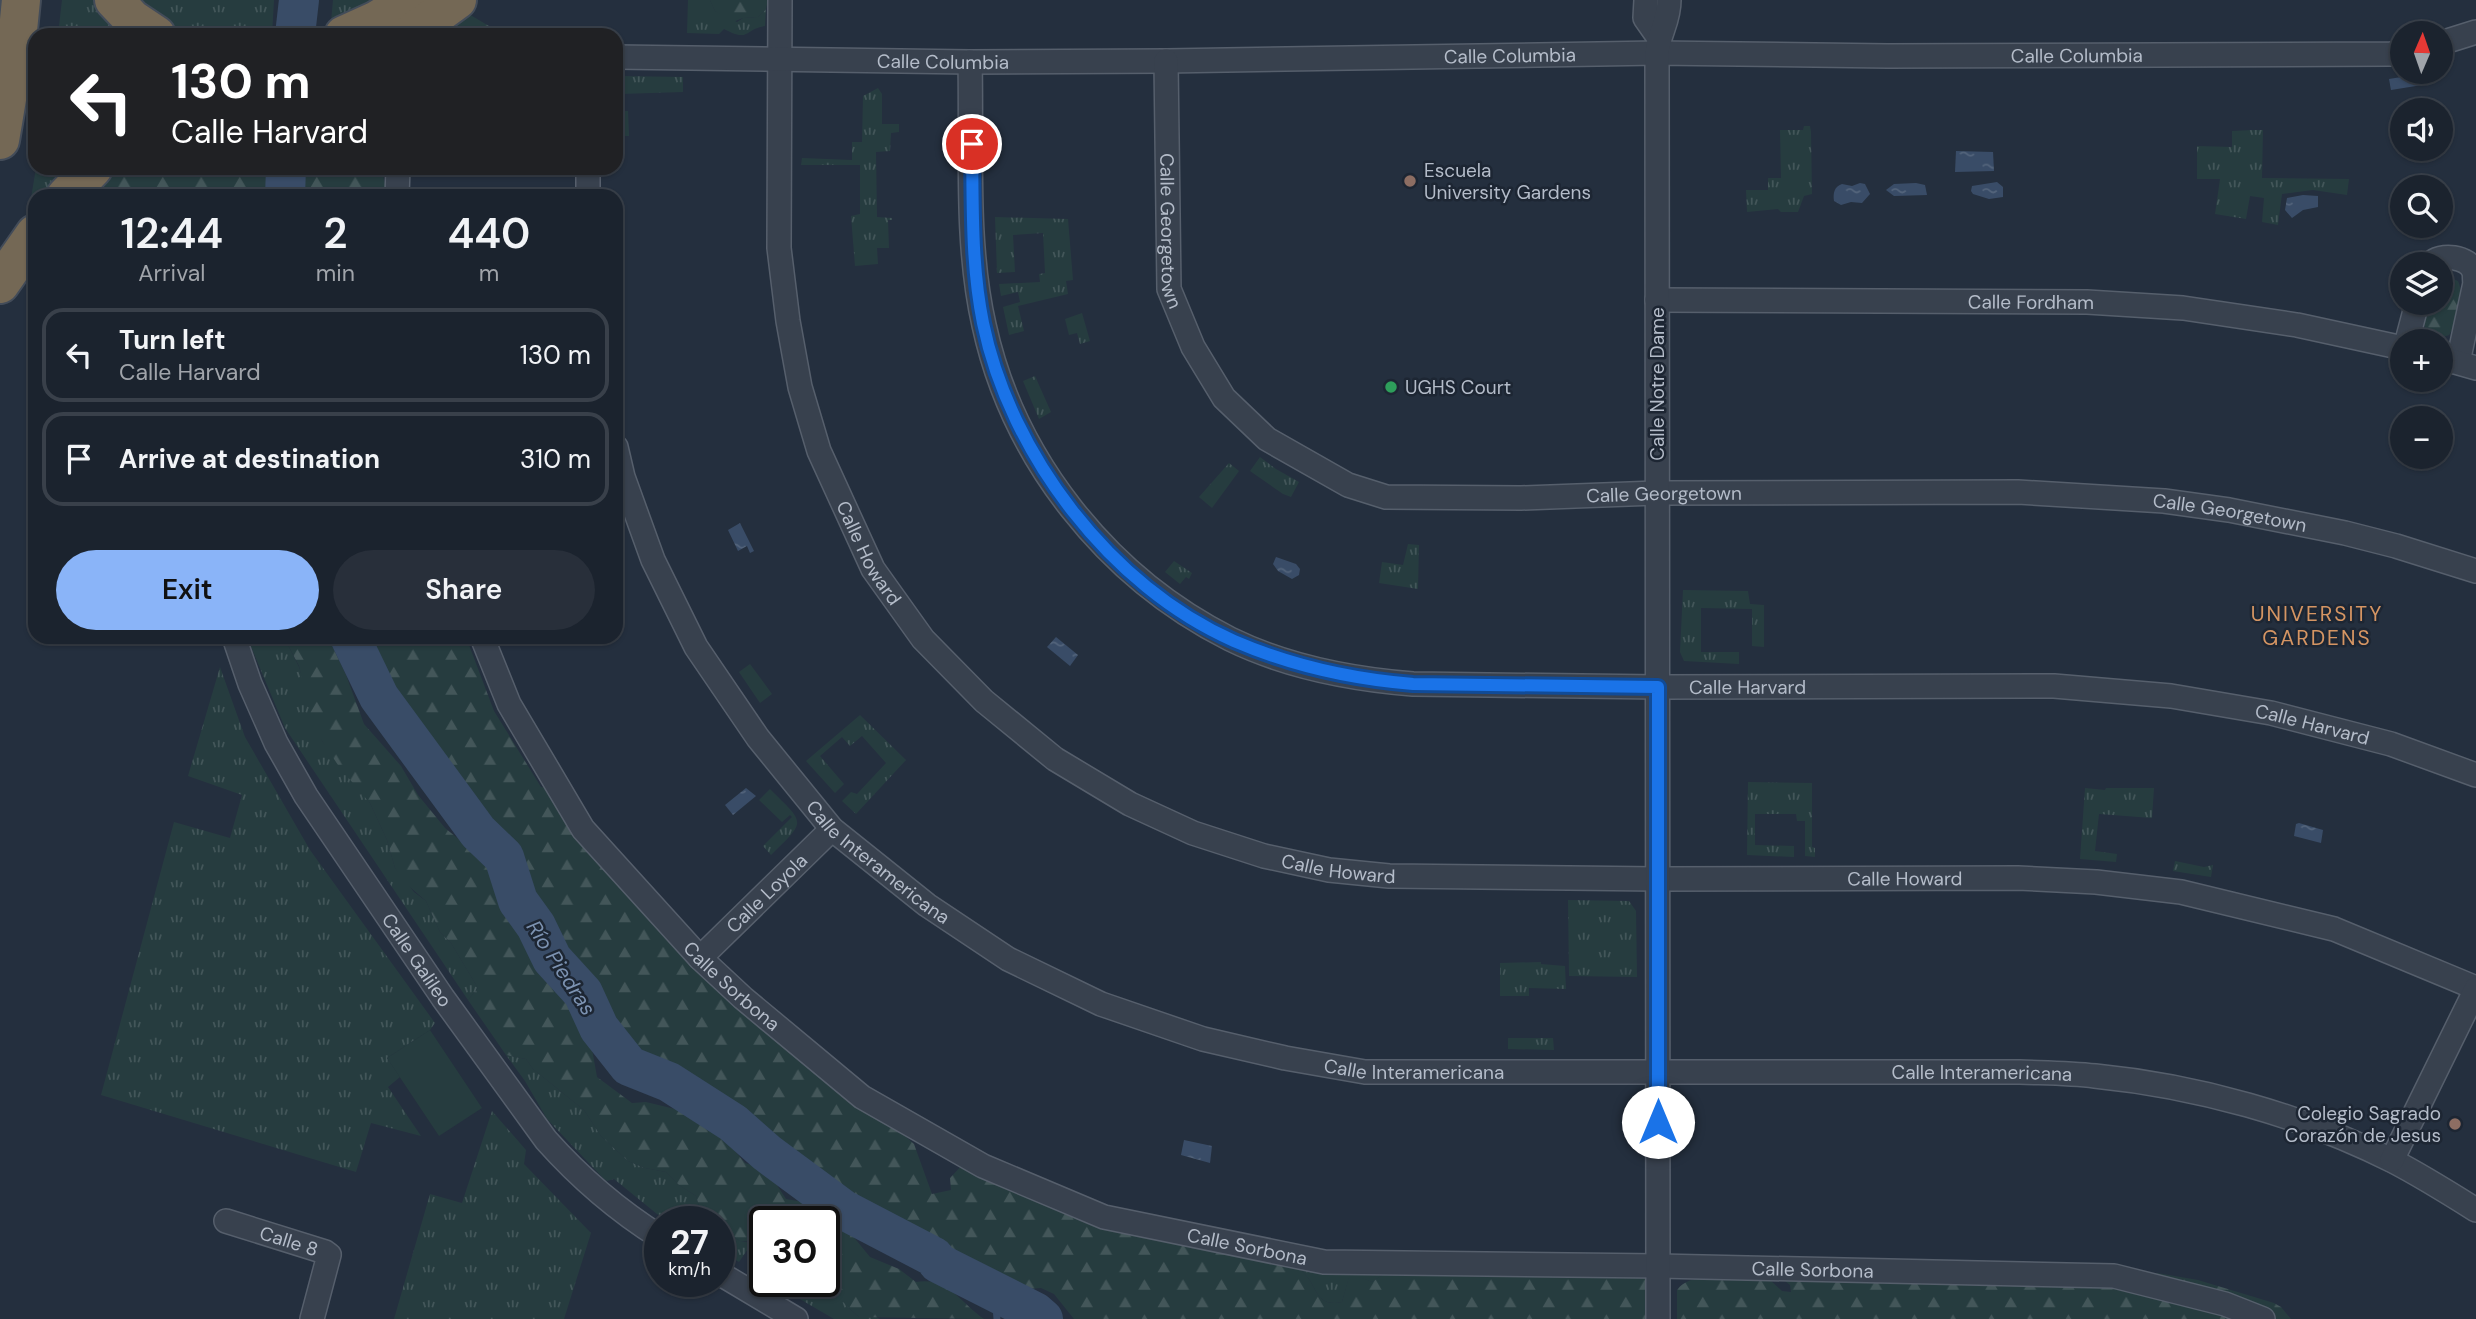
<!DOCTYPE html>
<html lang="en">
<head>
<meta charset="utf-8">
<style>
  :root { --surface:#1b232e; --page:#282f3a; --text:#f1f3f6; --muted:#a0a4aa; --line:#39404a; --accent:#8ab4f8 }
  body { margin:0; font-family:"DM Sans",sans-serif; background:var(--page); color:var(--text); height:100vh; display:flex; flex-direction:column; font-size:26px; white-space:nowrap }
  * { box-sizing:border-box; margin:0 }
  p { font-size:23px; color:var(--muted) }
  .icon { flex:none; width:38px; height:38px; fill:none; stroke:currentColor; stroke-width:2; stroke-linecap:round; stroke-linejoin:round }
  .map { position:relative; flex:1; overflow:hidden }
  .drawer { position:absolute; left:28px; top:189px; width:595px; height:455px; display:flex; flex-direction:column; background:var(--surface); border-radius:21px; box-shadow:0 2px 5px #0004,0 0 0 2px var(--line) }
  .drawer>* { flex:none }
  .guide { position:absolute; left:28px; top:28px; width:595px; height:147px; border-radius:21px; box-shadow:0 2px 5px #0004,0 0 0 2px var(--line); background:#202124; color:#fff; overflow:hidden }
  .needle { width:46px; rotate:2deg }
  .tools { position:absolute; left:2390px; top:21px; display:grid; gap:14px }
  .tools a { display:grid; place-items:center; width:63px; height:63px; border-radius:50%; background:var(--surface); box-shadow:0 2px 5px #0004,0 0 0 2px var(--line); font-size:35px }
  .speed { position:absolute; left:644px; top:1206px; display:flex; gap:14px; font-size:35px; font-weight:700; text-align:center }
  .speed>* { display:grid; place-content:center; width:91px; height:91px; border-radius:50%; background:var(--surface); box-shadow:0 2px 5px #0004,0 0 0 2px var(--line); line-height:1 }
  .speed small { font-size:18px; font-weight:400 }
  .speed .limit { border:4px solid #111; border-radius:10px; background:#fff; color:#111 }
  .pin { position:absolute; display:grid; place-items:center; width:60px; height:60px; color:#fff; margin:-30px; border:4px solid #fff; border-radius:50%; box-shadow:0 2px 7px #0007 }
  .me { position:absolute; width:77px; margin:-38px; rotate:0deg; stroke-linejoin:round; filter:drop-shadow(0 0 5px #0008) }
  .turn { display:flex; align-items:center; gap:24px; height:147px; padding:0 28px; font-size:32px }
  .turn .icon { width:91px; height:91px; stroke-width:2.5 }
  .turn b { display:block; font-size:49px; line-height:60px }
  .eta { display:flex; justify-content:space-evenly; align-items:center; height:119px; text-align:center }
  .eta b { font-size:42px; font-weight:600; line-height:49px }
  .button { display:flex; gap:14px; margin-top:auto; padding:14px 28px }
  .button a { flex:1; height:80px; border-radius:42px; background:var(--accent); color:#111; font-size:28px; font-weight:600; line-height:80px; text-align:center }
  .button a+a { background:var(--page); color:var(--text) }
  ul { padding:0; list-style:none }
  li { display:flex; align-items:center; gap:21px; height:94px; margin:0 14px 10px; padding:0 14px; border:4px solid var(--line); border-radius:21px }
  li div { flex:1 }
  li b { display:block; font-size:26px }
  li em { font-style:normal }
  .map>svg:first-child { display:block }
  .grass { fill:url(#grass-tufts) }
  .forest { fill:url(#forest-firs) }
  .garden { fill:#263c3f }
  .water { fill:url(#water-ripples) }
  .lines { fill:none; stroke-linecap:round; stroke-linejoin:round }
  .stream { stroke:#394c67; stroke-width:7 }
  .river { stroke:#394c67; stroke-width:40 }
  .minor-casing { stroke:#565f6c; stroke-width:26 }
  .motorway-casing { stroke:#434c59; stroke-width:42 }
  .minor { stroke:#38414e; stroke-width:23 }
  .motorway { stroke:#746855; stroke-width:38 }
  .route-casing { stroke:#114b97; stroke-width:18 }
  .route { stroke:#1a73e8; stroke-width:12 }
  .education-dot { fill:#8d6e63; stroke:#1d2633; stroke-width:2.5 }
  .leisure-dot { fill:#2e9e5b; stroke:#1d2633; stroke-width:2.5 }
  .labels { text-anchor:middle; stroke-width:5; stroke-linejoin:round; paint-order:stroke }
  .street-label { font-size:19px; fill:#b4bcc9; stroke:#1d2633 }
  .poi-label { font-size:19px; fill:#b4bcc9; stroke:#1d2633; text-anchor:start }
  .neighbourhood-label { font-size:21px; letter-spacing:2px; fill:#d59563; stroke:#1d2633 }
  .water-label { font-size:21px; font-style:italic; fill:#7c92b1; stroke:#1d2633 }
</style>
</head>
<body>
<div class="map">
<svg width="2476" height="1319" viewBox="0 0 2476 1319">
  <defs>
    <pattern id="grass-tufts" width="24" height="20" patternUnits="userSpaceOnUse" patternTransform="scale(1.75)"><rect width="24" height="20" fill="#263c3f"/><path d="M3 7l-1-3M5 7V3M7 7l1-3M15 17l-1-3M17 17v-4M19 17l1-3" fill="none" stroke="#435659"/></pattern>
    <pattern id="forest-firs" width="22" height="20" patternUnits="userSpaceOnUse" patternTransform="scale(1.75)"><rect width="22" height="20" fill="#263c3f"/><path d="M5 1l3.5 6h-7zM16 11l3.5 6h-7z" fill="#435659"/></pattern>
    <pattern id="water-ripples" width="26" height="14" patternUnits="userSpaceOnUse" patternTransform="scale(1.75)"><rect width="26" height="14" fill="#394c67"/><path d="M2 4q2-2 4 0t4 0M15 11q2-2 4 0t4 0" fill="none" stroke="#53647b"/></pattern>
  </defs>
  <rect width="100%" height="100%" fill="#242f3e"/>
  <g class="grass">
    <polygon points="62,0 105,0 141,35 58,35"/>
    <path d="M130,0H274L272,35C222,35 165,44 130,0Z"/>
    <polygon points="333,0 386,0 331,22"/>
    <path d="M688,0H710L715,11L737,22L743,18L758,17L766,9L765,26C744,29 750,43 724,29L719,34L687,33Z"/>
    <polygon points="620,76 683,77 683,92 620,94 620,111 628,111 629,136 616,136 616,78"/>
    <polygon points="878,88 882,94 882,124 899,124 899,132 891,133 890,151 876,152 877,217 892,218 892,220 888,220 889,248 877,248 878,264 855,266 851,216 860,214 860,165 801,165 802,158 852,160 852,142 862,142 863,96"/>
    <polygon points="1804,126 1810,126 1811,132 1812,194 1804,196 1798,212 1781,212 1778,209 1747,212 1746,190 1768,190 1768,178 1781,178 1780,130 1803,130"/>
    <polygon points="2253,130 2263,130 2262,178 2349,179 2347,195 2313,190 2282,194 2278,225 2262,222 2264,198 2250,196 2246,219 2215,214 2220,179 2197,179 2197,146 2232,147 2232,131"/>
    <polygon points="36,168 77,168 51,196 35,196 35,214 28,216"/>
    <polygon points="995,217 1068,219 1073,280 1066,281 1068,294 1018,306 1024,331 1009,335 1003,307 1020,302 1018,292 1001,296 999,284 1040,282 1039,274 1045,273 1043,233 1013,235 1015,272 997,273"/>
    <polygon points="1082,313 1090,341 1080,344 1077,333 1069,335 1065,319"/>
    <polygon points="1035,376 1051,412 1039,419 1023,381"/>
    <polygon points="1260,457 1276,469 1299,482 1291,497 1283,494 1250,471"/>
    <polygon points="1229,463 1239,471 1212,508 1199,497"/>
    <polygon points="1408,544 1419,545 1418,589 1379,583 1382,562 1403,565"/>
    <polygon points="1174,561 1192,573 1189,579 1186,577 1180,584 1165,572"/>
    <polygon points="1683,590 1748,591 1750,604 1764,605 1764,647 1752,646 1752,609 1701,608 1701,652 1739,652 1739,664 1684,661 1680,652"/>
    <polygon points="247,637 271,637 288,645 299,667 322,741 370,803 387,840 395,868 414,892 426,901 440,932 451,943 478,988 468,1000 285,728"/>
    <polygon points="750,664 772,694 760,703 739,672"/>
    <polygon points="220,667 245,737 310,850 435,1023 430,1030 387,1058 400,1077 388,1087 421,1136 371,1123 356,1172 101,1095 174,822 230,838 242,795 188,776"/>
    <polygon points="860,715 906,760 856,814 842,801 851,792 857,794 886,763 862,736 850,746 842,737 820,756 844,784 835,793 806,761"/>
    <polygon points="1748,782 1812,783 1812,847 1815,848 1815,857 1805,856 1805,821 1797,821 1796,814 1755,814 1755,845 1794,846 1794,857 1747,855"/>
    <polygon points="2085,788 2105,790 2106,788 2154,788 2152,818 2099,814 2095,851 2117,854 2116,862 2080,859"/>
    <path d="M770,789C805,824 807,820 771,855L763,846L792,817L790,815L782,822L759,800Z"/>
    <polygon points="2175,861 2204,867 2213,865 2211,877 2173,871"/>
    <polygon points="1568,900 1629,901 1636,911 1637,977 1569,976"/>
    <polygon points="1541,962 1541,964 1565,966 1566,989 1529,988 1529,996 1500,996 1500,963"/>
    <polygon points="1508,1038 1553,1038 1554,1050 1508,1049"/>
    <polygon points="506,1055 526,1059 533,1069 584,1110 601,1136 628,1161 645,1168 666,1172 679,1185 696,1196 704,1221 670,1221 657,1214 614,1179 607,1181 603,1178 547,1119 525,1081"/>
    <polygon points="492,1111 526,1150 524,1164 591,1233 564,1319 394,1319 430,1194 462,1203"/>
    <polygon points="722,1229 740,1241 752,1243 739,1262 719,1250 719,1230"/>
    <polygon points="763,1246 765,1248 765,1279 753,1272 755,1262"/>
    <path d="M1295,1264L1385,1273L1372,1282L1350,1274L1342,1302C1322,1306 1318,1296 1311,1282C1307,1276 1300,1269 1295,1264Z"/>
    <path d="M769,1281C792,1281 814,1279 834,1293C843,1300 850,1310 859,1317H876L880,1319H834Z"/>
  </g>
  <g class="forest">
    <polygon points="710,0 768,0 766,9 758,17 743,18 733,22 715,11"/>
    <polygon points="467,13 494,29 495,35 433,35"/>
    <polygon points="117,168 275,168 268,196 86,196"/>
    <path d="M305,168H383C382,179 387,186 387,196H296L306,176Z"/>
    <path d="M2446,276L2458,281C2465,296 2458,322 2449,335L2440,338L2429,335C2421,323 2424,316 2427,303H2441V278Z"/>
    <path d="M271,637H328L346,675L364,724L401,766L418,795L445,828L467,846L477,844L490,854L498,870L501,906L537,961L581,1018L592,1049L597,1077L632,1103L646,1102L708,1117L729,1137L735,1151L745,1163L767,1170L786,1199L815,1204L829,1212L843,1224L870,1257L899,1269L916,1282C949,1277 959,1302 984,1319L859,1317C834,1295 835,1288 799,1281H824V1222H765V1248L758,1242L740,1241L722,1229L719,1230V1222L704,1221L696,1196L679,1185L666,1172L645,1168L628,1161L601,1136L584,1110L533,1069L526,1059L506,1055L468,1000L478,988L451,943L440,932L426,901L404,882L395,868L387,840L370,803L340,768L322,741L312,721L299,666L288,645Z"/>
    <path d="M370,637H466L494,711L541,787L568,791V816L878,1112L914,1144L932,1194L951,1190L950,1178L965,1162L1295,1264C1300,1269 1307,1276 1311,1282C1318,1296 1322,1306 1342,1302L1350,1273L1372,1282L1385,1273L1650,1275V1319H1074L1054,1294L1041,1288L1011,1290L1000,1283L980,1278L969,1282H960L938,1271L916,1256L873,1241L859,1231L836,1195L789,1160L734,1109L718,1107L706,1101L697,1083L682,1070L645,1054L607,1026L600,1007L592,994L566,961L557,956C557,923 545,918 529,892C521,880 516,865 510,852L497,855L483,840L484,821L475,806L455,773L439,750L425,739L397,695L387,674L378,662Z"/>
    <path d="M2157,1273L2198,1280L2274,1303L2281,1307L2291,1319H1677V1290C1689,1273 1714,1279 1732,1280V1277L1769,1279L1782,1291L1791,1292L1790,1285L1784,1280Z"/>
  </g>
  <polygon class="garden" points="430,1030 482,1108 439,1136 387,1058"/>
  <g class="water">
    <polygon points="2420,74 2422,85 2391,90 2389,79"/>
    <polygon points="1956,151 1993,152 1994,171 1955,172"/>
    <polygon points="1997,182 2003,187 2003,197 1989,199 1973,194 1971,191 1972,186"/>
    <path d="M1860,183L1865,184L1870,194L1862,203L1851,202L1841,205L1834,201C1833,193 1834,187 1842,184L1852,186Z"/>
    <polygon points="1916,183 1925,185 1927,195 1894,196 1886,190 1894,184"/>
    <polygon points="2303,195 2318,196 2318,207 2303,210 2292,218 2285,210 2287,198"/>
    <polygon points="740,523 754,551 750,553 747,546 738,551 728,530"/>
    <polygon points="1276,557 1296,564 1300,569 1299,575 1292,579 1278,571 1273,564"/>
    <polygon points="1056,637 1078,655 1070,666 1047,647"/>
    <polygon points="746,788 756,796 733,815 725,805"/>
    <polygon points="2299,823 2323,830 2321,843 2294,836 2296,824"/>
    <polygon points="1184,1140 1212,1146 1210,1163 1181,1155"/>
  </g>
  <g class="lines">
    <polyline class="stream" points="995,1292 997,1319"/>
    <g class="river">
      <polyline points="295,35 299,0"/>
      <polyline points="285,196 286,168"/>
      <polyline points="350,637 379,697 478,832 504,857 518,901 536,926 552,959 583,993 599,1028 629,1066 669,1082 733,1123 767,1153 844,1210 934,1257 938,1263 1035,1312 1043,1319"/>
    </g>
    <g class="minor-casing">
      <g id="minor">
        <path id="s1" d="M780,0L779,248L788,321L800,387L819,451L873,569L923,639L984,701L1055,759L1130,804L1193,833L1264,856L1329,870L1389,876L1657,879L2018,878L2096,882L2181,892L2334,929L2476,988"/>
        <polyline points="1646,0 1645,18 1659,38"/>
        <polyline points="2441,43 2476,32"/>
        <path id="s2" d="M616,57L970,62L1166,61L1657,53L1888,56L2391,54L2403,52"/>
        <path id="s3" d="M1166,61L1169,289L1193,347L1224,398L1267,439L1348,485L1386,497L1521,498L1656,493L2018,492L2164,501L2229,510L2345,533L2396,546L2476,571"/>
        <path id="s4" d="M970,62C972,147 965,242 984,325C1013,459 1107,577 1230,639C1287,667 1350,679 1413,684L1658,687L2054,686L2171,696L2271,713L2391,744L2476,775"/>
        <polyline points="588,168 588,196"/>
        <polyline points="397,196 398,168"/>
        <path d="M2430,264C2440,253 2469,256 2474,272C2475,276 2474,280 2475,283L2458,362"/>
        <path id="s5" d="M1657,300L2087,302L2183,308L2297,325L2403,348"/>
        <polyline points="2407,341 2417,303"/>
        <polyline points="2441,358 2476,368"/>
        <path id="s6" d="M616,447L623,477L653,560L696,647L758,738L832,829L927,905L1008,959L1101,1004L1203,1039L1285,1058L1365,1072H2020C2045,1073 2070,1073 2095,1076C2196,1086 2302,1115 2393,1161C2422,1176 2449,1193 2476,1210"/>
        <path id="s7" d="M234,637L250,684L276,743L306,796L443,998L546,1140C579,1177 617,1210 660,1237"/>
        <path id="s8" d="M482,637L509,704L583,829L700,958L743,998L862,1097L983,1166L1104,1217L1324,1262L1659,1266L2114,1276L2225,1304L2263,1319"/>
        <path id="s9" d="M700,958L832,829"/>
        <polyline points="2392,1160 2476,989"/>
        <path id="s10" d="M226,1221L325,1252L329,1255L312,1319"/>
        <polyline points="719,1273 796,1319"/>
        <path d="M1658,1319L1657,53C1659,32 1669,22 1669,0"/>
      </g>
    </g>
    <g class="motorway-casing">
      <g id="motorway">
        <polyline points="114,0 132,19 156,35"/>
        <polyline points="344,35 377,20 410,0"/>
        <polyline points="409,35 457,0"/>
        <polyline points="0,140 17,40 21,0"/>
        <polyline points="66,196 93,168"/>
        <polyline points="0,284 35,234"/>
      </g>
    </g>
    <use href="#minor" class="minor"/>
    <use href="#motorway" class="motorway"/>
  </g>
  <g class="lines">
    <g class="route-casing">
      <path id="route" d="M972,144C973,204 971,264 983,323C1010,454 1111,587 1234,641C1292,666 1351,679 1413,684L1658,687V1122"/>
    </g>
    <use href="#route" class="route"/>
  </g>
  <g class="education-dot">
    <circle cx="1410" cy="181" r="7"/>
    <circle cx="2455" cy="1124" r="7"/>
  </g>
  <circle class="leisure-dot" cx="1391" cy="387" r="7"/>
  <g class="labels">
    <g class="street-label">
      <text dy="7" stroke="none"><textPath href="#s2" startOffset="894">Calle Columbia</textPath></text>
      <text dy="7" stroke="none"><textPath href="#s2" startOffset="1461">Calle Columbia</textPath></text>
      <text dy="7" stroke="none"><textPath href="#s2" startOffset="327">Calle Columbia</textPath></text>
      <text dy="7" stroke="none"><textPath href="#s3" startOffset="170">Calle Georgetown</textPath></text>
      <text dy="7" stroke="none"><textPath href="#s5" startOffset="374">Calle Fordham</textPath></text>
      <text transform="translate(1657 384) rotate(-90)" y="7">Calle Notre Dame</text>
      <text dy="7" stroke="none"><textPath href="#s3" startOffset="821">Calle Georgetown</textPath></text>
      <text dy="7" stroke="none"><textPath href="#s3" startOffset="1388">Calle Georgetown</textPath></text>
      <text dy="7" stroke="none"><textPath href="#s1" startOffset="569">Calle Howard</textPath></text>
      <text dy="7" stroke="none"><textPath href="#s4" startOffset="1200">Calle Harvard</textPath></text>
      <text dy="7" stroke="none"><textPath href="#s4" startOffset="1768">Calle Harvard</textPath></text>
      <text dy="7" stroke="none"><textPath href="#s6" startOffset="500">Calle Interamericana</textPath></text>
      <text dy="7" stroke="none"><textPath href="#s1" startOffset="1157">Calle Howard</textPath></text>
      <text dy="7" stroke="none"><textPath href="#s1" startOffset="1724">Calle Howard</textPath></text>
      <text dy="7" stroke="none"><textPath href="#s9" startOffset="93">Calle Loyola</textPath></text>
      <text dy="7" stroke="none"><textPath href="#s7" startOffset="373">Calle Galileo</textPath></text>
      <text dy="7" stroke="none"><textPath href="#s8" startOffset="434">Calle Sorbona</textPath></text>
      <text dy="7" stroke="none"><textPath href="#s6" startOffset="1088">Calle Interamericana</textPath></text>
      <text dy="7" stroke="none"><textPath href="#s6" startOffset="1656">Calle Interamericana</textPath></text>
      <text dy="7" stroke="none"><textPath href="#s10" startOffset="66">Calle 8</textPath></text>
      <text dy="7" stroke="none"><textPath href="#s8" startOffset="1022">Calle Sorbona</textPath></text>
      <text dy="7" stroke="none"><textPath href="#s8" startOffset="1589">Calle Sorbona</textPath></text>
    </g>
    <g class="poi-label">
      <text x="1424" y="177">Escuela<tspan x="1424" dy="22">University Gardens</tspan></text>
      <text x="1405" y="394">UGHS Court</text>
      <text x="2441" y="1120" text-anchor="end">Colegio Sagrado<tspan x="2441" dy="22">Corazón de Jesus</tspan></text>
    </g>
    <g class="neighbourhood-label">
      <text x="2317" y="621">UNIVERSITY<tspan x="2317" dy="24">GARDENS</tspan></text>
    </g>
    <g class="water-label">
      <text transform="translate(561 968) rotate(57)" y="7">Río Piedras</text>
    </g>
  </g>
</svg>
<div class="tools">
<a><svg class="needle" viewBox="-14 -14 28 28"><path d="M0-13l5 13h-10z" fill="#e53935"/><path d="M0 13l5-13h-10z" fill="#a0a4aa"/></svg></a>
<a><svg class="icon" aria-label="sound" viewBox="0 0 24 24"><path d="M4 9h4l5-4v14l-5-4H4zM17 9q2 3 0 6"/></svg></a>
<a><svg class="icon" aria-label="search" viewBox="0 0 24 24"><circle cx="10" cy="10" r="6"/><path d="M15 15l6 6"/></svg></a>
<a><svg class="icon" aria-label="layers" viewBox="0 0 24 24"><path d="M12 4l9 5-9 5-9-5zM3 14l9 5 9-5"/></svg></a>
<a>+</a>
<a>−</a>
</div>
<div class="speed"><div>27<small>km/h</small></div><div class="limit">30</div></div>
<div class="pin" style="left:972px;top:144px;background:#d93025"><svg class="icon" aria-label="arrive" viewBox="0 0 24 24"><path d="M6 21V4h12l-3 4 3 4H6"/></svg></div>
<svg class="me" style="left:1658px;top:1122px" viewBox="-20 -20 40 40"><circle r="19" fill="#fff"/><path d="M0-13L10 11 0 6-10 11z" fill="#1a73e8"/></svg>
<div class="guide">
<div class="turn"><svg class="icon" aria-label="left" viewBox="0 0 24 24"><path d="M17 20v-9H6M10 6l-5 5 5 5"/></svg><div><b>130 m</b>Calle Harvard</div></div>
</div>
<section class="drawer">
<div class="eta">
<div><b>12:44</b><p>Arrival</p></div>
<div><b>2</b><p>min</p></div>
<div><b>440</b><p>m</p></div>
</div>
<ul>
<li><svg class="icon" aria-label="left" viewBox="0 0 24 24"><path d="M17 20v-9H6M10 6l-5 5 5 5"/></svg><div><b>Turn left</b><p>Calle Harvard</p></div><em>130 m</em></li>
<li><svg class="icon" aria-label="arrive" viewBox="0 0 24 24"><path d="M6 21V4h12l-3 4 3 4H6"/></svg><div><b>Arrive at destination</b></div><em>310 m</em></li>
</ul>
<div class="button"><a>Exit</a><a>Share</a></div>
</section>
</div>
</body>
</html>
